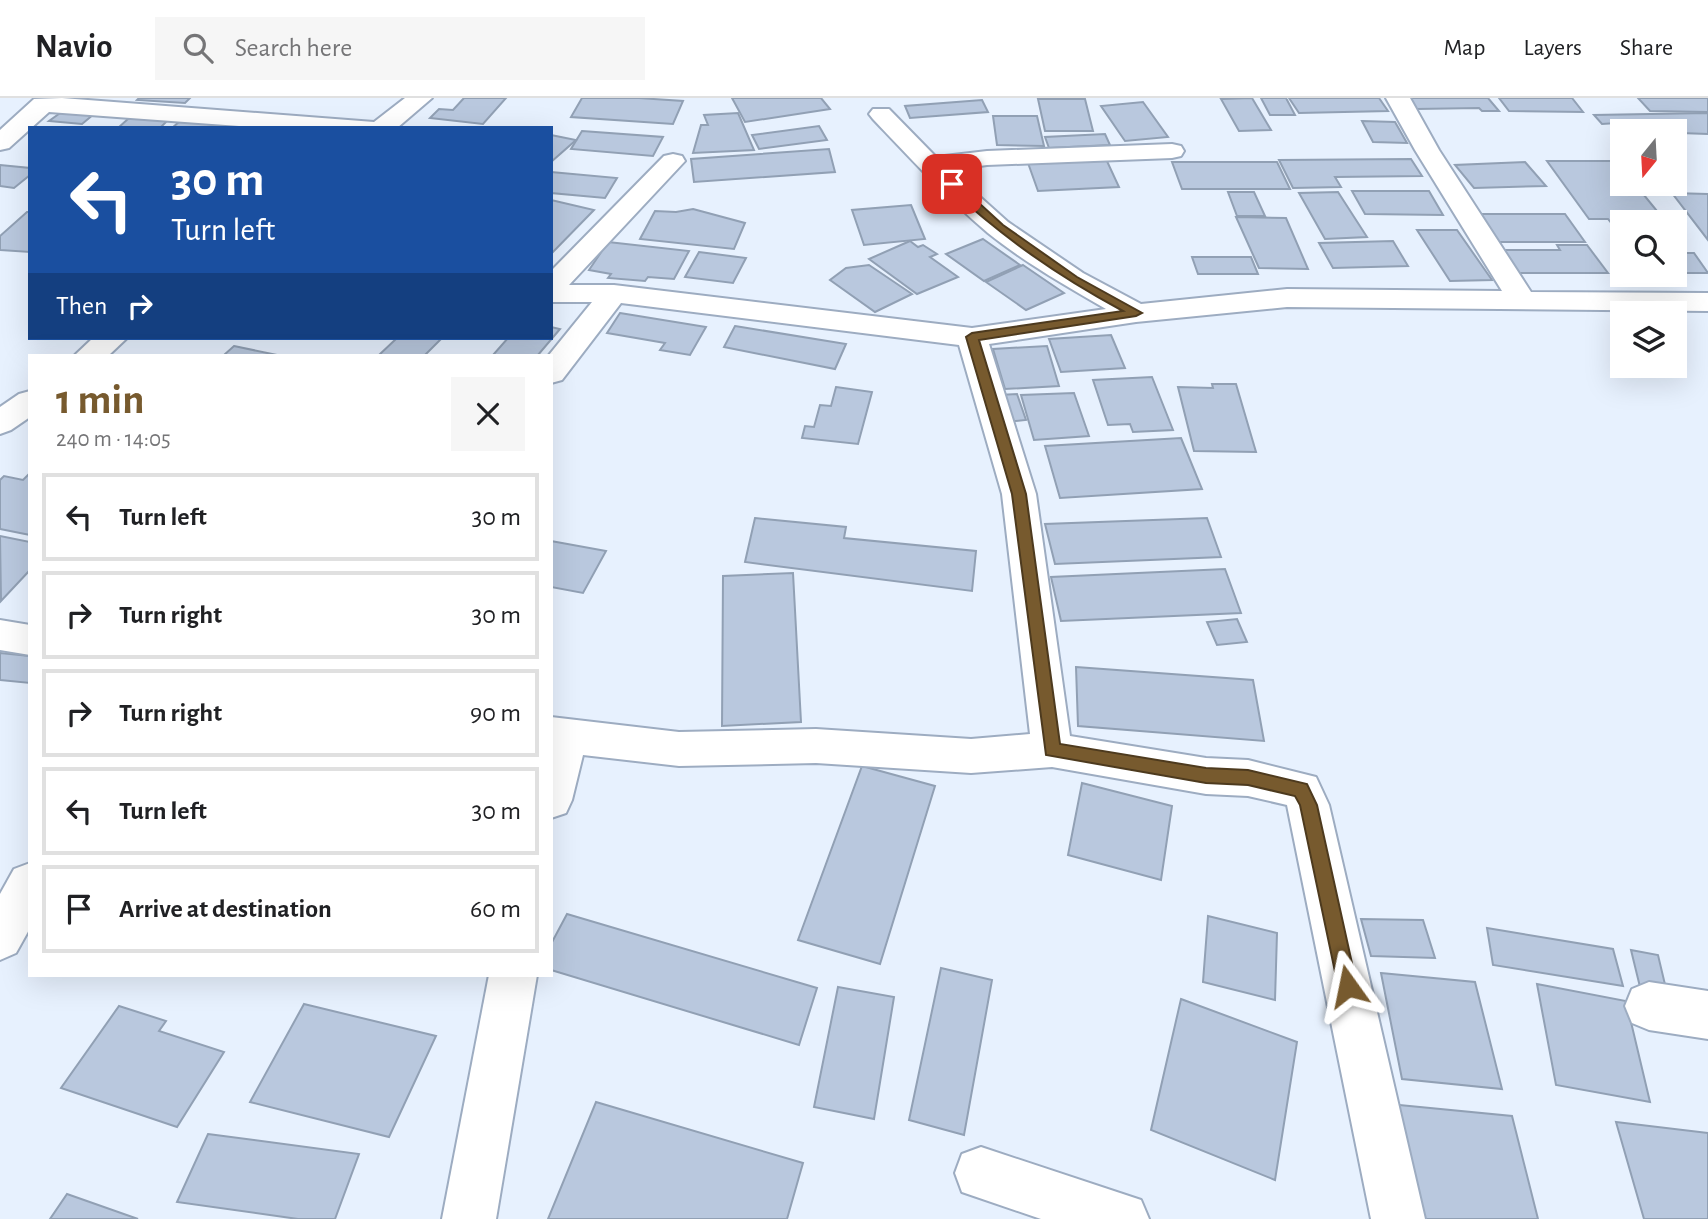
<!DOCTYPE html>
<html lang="en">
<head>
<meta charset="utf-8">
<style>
  :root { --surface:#fff; --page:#f6f6f6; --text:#202124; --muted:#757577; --line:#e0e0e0; --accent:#775a2e }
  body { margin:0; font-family:"Alegreya Sans",sans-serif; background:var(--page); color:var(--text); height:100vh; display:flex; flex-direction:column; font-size:26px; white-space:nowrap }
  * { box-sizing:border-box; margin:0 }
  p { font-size:23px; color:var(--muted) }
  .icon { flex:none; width:38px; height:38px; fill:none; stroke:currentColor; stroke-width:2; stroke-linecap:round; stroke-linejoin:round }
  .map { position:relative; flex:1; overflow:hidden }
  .details { position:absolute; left:28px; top:256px; width:525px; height:623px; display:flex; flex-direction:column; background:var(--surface); border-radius:0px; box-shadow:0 7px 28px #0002 }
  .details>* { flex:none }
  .hud { position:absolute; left:28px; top:28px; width:525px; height:214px; border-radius:0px; box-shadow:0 7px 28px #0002; background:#1a4fa0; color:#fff; overflow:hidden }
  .needle { width:46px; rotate:198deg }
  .tools { position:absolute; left:1610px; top:21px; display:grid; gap:14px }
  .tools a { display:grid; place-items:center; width:77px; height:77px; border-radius:0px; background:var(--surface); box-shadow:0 7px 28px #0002; font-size:35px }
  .pin { position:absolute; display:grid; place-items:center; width:60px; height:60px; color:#fff; margin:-30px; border-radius:14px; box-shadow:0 4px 10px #0006 }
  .me { position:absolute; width:77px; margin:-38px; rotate:348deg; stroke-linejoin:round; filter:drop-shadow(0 0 5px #0008) }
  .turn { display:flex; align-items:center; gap:24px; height:147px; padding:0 28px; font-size:32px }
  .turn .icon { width:91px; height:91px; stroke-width:2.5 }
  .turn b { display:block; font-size:49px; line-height:60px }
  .then { display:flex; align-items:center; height:66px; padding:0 28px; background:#0003; gap:14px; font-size:26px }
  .round { display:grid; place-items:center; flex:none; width:74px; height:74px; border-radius:0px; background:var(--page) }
  .summary { display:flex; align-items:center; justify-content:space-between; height:119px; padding:0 28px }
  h1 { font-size:42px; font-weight:700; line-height:52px; color:var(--accent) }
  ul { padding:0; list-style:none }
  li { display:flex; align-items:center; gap:21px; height:88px; margin:0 14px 10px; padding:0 14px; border:4px solid var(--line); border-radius:0px }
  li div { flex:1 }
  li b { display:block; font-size:26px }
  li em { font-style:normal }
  header { display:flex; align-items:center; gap:42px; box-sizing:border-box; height:98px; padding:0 35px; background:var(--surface); border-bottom:2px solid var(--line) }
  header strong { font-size:33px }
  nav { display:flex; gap:38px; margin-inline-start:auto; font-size:24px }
  .search { width:490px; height:63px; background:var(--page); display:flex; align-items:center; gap:18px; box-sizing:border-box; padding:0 24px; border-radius:0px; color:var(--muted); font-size:26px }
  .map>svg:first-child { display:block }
  .building { fill:#b9c8de; stroke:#91a0b4; stroke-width:2 }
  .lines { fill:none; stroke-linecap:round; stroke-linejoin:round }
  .minor-casing { stroke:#9dacc1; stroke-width:4 }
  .minor { fill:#fff; fill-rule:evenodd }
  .route { fill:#775a2e; stroke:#4d3a1e; stroke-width:2 }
</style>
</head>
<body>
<header>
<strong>Navio</strong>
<div class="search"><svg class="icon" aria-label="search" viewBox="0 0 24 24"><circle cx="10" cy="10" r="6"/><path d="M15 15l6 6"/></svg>Search here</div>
<nav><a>Map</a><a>Layers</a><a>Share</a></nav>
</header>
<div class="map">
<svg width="1708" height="1121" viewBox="0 0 1708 1121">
  <rect width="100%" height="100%" fill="#e7f1fe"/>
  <g class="building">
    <polygon points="139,0 190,0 185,5 137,2"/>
    <polygon points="464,0 506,0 483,26 430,20 439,11 453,12"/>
    <polygon points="582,0 639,0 683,3 673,26 571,19"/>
    <polygon points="732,0 821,0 830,11 745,24"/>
    <polygon points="1252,0 1271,32 1239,33 1221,1"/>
    <polygon points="1261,0 1286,0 1295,17 1270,17"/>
    <polygon points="1289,0 1379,0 1388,13 1299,15"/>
    <polygon points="1408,0 1488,0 1499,13 1482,13 1479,10 1416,11"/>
    <polygon points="1499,0 1572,0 1583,14 1509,13"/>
    <polygon points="1638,0 1708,0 1708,14 1650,13"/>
    <polygon points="1038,1 1085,1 1093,33 1045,33"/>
    <polygon points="982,2 988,14 910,20 905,8"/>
    <polygon points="1143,4 1168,39 1125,43 1101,8"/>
    <polygon points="63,13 94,16 82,26 49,23"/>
    <polygon points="738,15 754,52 693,55 701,27 708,27 704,17"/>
    <polygon points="1708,15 1708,36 1624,33 1617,25 1602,26 1594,17"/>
    <polygon points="993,18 1037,18 1044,48 997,47"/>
    <polygon points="129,20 168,22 160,30 118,30"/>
    <polygon points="180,23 243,30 172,30"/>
    <polygon points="1362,23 1395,24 1407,45 1373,44"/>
    <polygon points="819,28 827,42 759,51 752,37"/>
    <polygon points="582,33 663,39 653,58 571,51"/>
    <polygon points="1105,36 1110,47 1049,50 1045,39"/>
    <polygon points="551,37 576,42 551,64"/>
    <polygon points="829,51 835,74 694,84 691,61"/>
    <polygon points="1106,61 1119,89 1038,93 1028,65"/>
    <polygon points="1411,61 1422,78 1335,79 1341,89 1293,90 1279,62"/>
    <polygon points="1547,63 1617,63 1622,70 1622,86 1635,86 1666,124 1622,124 1622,131 1616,131 1608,121 1589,121"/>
    <polygon points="1172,64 1277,64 1290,91 1182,91"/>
    <polygon points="1525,64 1546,88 1474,90 1455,67"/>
    <polygon points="0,67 30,70 30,77 14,90 0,88"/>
    <polygon points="551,74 617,80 605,100 551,95"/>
    <polygon points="1352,93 1429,93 1443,117 1365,116"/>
    <polygon points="1228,94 1254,94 1265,118 1237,118"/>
    <polygon points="1338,94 1367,139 1325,141 1299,95"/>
    <polygon points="1672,95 1708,96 1708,142"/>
    <polygon points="551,102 594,112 551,156"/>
    <polygon points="911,107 925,141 864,147 852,112"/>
    <polygon points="693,111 745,125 734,151 640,141 655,113 676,114"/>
    <polygon points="27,114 30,114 30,154 0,152 0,138"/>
    <polygon points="1475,116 1565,116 1585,144 1492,144"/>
    <polygon points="1236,119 1286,120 1308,171 1259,170"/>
    <polygon points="1417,132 1457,132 1492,182 1450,183"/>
    <polygon points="983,141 1020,167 984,183 946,156"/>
    <polygon points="910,143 918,149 923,147 937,156 930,159 958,179 917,196 869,161"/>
    <polygon points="1393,143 1408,168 1333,170 1319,145"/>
    <polygon points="608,144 689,153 674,181 648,179 645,183 608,180 611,176 589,172"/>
    <polygon points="1557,147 1587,147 1608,175 1514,175 1498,152 1560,152"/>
    <polygon points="699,154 746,160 733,185 685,179"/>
    <polygon points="1675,155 1694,155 1708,175 1675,175"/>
    <polygon points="1192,159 1251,159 1258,176 1198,176"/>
    <polygon points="869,167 912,196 875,214 830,182 846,170"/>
    <polygon points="1023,167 1064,195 1026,212 986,184"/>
    <polygon points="620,215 706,229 690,257 660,252 665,245 607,235"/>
    <polygon points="735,228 846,246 835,271 724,249"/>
    <polygon points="551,229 560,231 538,257 493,257 508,240 551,240"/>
    <polygon points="1111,237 1125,270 1061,274 1049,241"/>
    <polygon points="397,240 442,240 425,257 379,257"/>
    <polygon points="234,248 277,257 224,257"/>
    <polygon points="1047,248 1059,288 1005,291 993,251"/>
    <polygon points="1152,279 1173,332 1133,334 1130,326 1108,327 1093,282"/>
    <polygon points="1212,286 1236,286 1256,354 1194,353 1178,289 1213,290"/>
    <polygon points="836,289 872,294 858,346 802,340 805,328 814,329 820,307 831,308"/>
    <polygon points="1074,295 1089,338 1034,342 1021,297"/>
    <polygon points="1017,296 1026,322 1007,324 999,297"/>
    <polygon points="1181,340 1202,391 1060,400 1045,348"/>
    <polygon points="30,375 30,437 0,431 0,382 4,378 23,382"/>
    <polygon points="755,420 846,429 844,440 976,453 972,493 745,464"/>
    <polygon points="1207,420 1221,459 1055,466 1045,426"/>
    <polygon points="0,438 30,444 30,472 1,503"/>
    <polygon points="551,443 606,453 583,495 551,489"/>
    <polygon points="1225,471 1241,515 1061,523 1051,479"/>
    <polygon points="793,475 801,624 722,628 723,478"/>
    <polygon points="1237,521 1247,544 1217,547 1207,524"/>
    <polygon points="0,555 30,558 30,585 0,582"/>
    <polygon points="1076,569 1253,582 1264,643 1078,628"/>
    <polygon points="862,668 935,688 880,866 798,842"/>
    <polygon points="1082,685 1172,708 1161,782 1068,757"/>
    <polygon points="567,816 817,890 799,947 551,872 551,846"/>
    <polygon points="1208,818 1277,835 1275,902 1203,884"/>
    <polygon points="1361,821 1423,822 1435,860 1371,858"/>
    <polygon points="1487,830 1613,851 1623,888 1493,867"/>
    <polygon points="1631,852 1658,857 1667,895 1640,889"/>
    <polygon points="941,870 992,882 964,1037 909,1022"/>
    <polygon points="1381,875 1475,884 1502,991 1402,981"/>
    <polygon points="1537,886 1626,903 1650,1004 1556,987"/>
    <polygon points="838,889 894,899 874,1021 814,1009"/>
    <polygon points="1181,901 1297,944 1275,1082 1151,1032"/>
    <polygon points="304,906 436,938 389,1039 250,1004"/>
    <polygon points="119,908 166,923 159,933 224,954 177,1029 61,990"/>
    <polygon points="596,1004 803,1065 787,1121 548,1121"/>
    <polygon points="1389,1006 1512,1018 1538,1121 1412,1121"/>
    <polygon points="1616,1024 1708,1035 1708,1121 1644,1121"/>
    <polygon points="208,1036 359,1056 335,1121 298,1121 177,1104"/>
    <polygon points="67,1096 138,1121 50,1121"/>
  </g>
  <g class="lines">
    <g class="minor-casing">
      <g id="minor">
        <polygon points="62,0 374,24 405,0 432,0 397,30 267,30 49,14 9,50 0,52 0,32 34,1"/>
        <path d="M1386,0H1410L1439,52L1531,194L1708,195V213L1287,209L1136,224L989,246L1036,396L1070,638L1206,660L1248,662L1316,679L1329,707L1425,1121H1371L1287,707L1248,698L1206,696L1052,669L971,675L816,665L679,668L583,657L572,702L566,715L551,720V619L679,634L816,631L971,641L1030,636L1002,396L959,247L621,205L562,282L551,285V257H549L592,204H551V173L664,58L673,56L682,58L685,63L569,187H614L972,230L1106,211C1066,188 1024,164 988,135C947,100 910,60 873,21L869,16L873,11H889L936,59L987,53L1172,46L1181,48L1184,53L1181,58L1172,60L987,67L950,72L1008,124L1083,175L1141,206L1287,191L1502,193L1415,52Z"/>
        <polygon points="93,240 127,240 109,257 75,257"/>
        <polygon points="30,293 30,319 11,332 0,336 0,309 19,296"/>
        <polygon points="0,522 30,527 30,557 0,552"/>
        <polygon points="30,765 30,830 16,855 0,862 0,796 14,771"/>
        <polygon points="489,877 537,877 496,1121 442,1121"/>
        <polygon points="1649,884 1708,893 1708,941 1649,932 1632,925 1625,908 1632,891"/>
        <polygon points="981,1049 1141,1102 1149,1121 1041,1121 962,1094 955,1075 962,1056"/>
      </g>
    </g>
    <use href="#minor" class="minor"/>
  </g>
  <path class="route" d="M948,84H956L1003,127L1077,179L1142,215L1136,218L979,242L1026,396L1060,646L1206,670L1248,672L1307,686L1317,707L1357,888L1354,895L1348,897L1341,895L1338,888L1300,707L1295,698L1248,687L1206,685L1046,657L1012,396L966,239L972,235L1123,213C1056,177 1004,140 948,89Z"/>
</svg>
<div class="tools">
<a><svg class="needle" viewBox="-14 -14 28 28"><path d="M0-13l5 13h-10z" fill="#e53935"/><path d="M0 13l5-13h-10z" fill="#757577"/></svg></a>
<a><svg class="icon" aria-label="search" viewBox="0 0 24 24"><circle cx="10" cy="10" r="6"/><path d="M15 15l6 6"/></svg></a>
<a><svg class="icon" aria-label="layers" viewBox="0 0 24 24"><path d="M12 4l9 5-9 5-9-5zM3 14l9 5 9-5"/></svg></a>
</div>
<div class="pin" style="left:952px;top:86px;background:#d93025"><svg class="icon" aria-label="arrive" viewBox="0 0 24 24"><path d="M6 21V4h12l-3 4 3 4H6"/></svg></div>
<svg class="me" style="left:1348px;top:888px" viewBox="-20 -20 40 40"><path d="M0-17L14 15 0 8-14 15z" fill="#775a2e" stroke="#fff" stroke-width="4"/></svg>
<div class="hud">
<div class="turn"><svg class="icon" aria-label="left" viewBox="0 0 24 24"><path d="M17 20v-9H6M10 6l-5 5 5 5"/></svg><div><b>30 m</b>Turn left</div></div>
<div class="then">Then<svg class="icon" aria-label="right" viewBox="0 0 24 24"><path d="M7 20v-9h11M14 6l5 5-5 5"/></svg></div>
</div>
<section class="details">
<div class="summary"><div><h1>1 min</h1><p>240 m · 14:05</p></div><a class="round"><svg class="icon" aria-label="close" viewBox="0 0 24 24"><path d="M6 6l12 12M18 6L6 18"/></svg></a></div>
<ul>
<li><svg class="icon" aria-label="left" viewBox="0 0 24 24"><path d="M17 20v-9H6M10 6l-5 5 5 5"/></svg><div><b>Turn left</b></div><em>30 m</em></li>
<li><svg class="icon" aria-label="right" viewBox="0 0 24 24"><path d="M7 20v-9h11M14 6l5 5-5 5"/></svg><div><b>Turn right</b></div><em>30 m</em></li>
<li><svg class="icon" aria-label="right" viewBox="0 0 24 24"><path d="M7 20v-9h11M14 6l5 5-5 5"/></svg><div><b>Turn right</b></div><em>90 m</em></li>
<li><svg class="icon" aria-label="left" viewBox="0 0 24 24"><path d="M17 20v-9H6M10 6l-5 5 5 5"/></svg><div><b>Turn left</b></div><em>30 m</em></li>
<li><svg class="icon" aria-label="arrive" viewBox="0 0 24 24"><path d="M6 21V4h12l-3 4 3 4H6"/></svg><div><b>Arrive at destination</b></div><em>60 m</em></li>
</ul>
</section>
</div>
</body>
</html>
